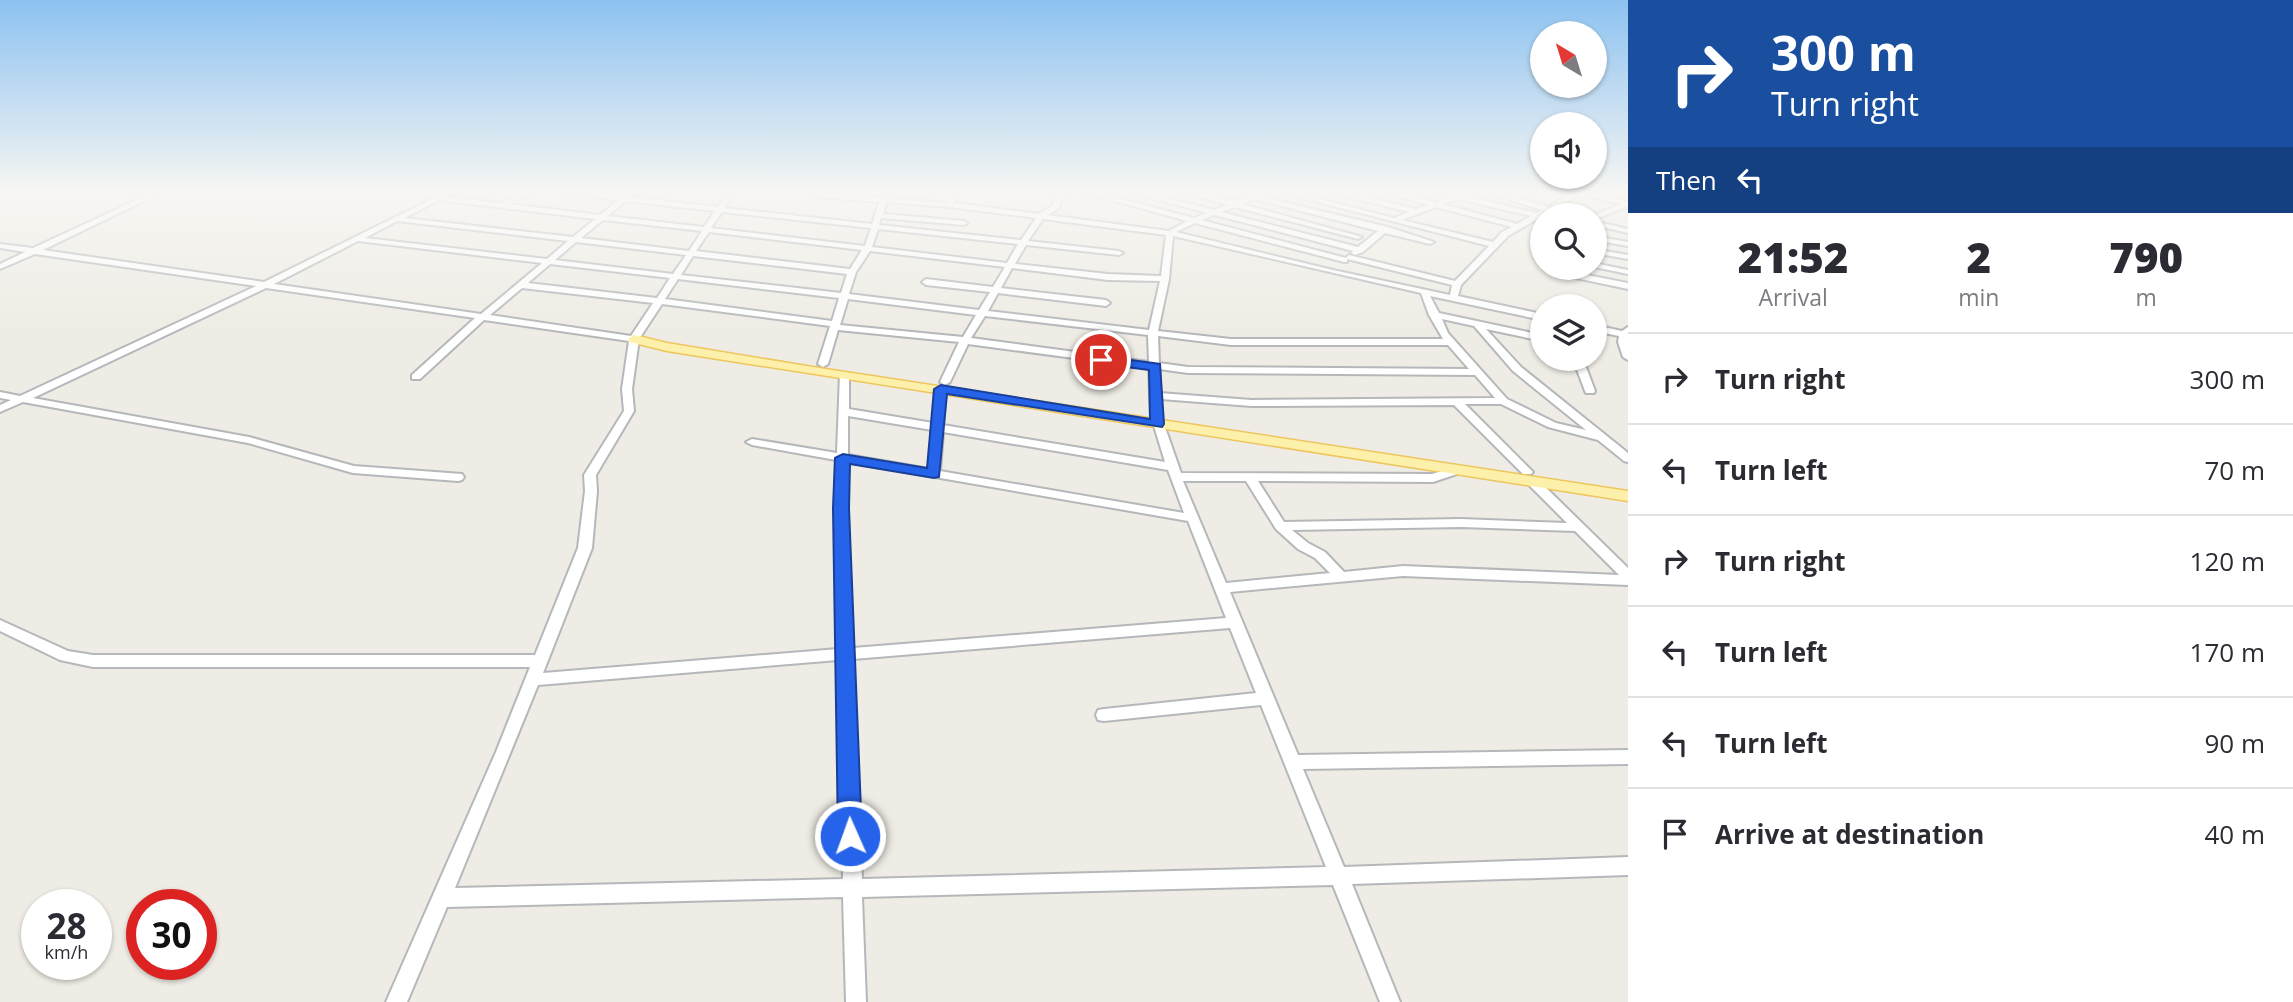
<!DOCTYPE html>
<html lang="en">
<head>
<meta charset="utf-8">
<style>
  :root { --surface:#fff; --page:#f2f2f3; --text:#2b2b33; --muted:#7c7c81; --line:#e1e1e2 }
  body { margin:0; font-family:"Open Sans",sans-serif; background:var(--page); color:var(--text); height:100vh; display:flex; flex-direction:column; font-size:26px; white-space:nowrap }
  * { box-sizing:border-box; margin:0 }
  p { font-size:23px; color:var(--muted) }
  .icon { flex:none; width:38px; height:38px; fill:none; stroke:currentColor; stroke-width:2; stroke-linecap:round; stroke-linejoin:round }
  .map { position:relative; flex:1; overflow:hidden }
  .sheet { display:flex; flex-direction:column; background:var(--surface); width:665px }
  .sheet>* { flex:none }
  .hud { background:#1a4fa0; color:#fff; overflow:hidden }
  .needle { width:46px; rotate:322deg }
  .tools { position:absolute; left:1530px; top:21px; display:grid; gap:14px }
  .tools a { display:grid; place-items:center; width:77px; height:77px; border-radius:50%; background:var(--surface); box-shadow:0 2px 5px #0004; font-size:35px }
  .speed { position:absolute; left:21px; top:889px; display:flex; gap:14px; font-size:35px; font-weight:700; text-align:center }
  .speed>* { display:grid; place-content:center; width:91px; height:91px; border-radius:50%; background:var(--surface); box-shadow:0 2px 5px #0004; line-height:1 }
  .speed small { font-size:18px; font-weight:400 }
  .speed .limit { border:10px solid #d22; background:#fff; color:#111 }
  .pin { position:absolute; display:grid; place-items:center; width:60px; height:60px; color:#fff; margin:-30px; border:4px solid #fff; border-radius:50%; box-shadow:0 2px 7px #0007 }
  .me { position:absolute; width:77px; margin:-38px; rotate:358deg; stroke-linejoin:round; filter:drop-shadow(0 0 5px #0008) }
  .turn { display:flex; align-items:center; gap:24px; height:147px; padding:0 28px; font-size:32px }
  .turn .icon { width:91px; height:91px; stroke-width:2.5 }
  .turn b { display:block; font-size:49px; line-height:60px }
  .then { display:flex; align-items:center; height:66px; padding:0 28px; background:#0003; gap:14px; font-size:26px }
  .eta { display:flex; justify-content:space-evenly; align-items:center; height:119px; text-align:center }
  .eta b { font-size:42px; font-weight:800; line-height:49px }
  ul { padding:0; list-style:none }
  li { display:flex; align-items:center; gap:21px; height:91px; padding:0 28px; border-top:2px solid var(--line) }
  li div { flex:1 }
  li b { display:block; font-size:26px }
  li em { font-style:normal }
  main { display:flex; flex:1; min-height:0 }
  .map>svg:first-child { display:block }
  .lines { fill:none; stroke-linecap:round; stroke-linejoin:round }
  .minor-casing { stroke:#b5b7bb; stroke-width:4 }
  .major-casing { stroke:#eec65e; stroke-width:3 }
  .minor { fill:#fff; fill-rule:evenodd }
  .major { fill:#fdf0ab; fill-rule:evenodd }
  .route { fill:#2563eb; stroke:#184099; stroke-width:2 }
</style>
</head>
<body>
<main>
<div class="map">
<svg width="1628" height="1002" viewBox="0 0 1628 1002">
  <rect width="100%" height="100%" fill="#eeece4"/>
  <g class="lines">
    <g class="minor-casing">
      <g id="minor">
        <path d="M156,191H165L43,250L264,282L446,192L449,194L446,197L502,203L524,191H533L510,204L600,215L618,200L550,191H575L622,196L627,194L629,195L630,197L718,207L728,191H735L725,208L872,224L879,202L826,198L802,191L947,203L950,191H957L954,203L1039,214L1052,206L1058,191H1065L1058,209L1047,215L1169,231L1187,221L1079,191H1091L1194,218L1207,213L1126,191H1139L1214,210L1228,205L1180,191C1206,191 1224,206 1248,197L1229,191H1242L1254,195L1263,191H1273L1262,197L1388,227L1434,242L1430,244L1385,233L1363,252L1355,255L1351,253L1353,251L1215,215L1201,220L1346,258L1349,255L1455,281L1489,246L1275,191H1288L1394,218L1409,212L1326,191H1339L1416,209L1428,205L1384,192L1393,191L1435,202L1450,197L1433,191L1457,194L1465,191H1475L1465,196L1536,213L1542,210L1484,191H1496L1548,207L1574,191H1585L1628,201V206L1594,220V215L1621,204L1579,194L1555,209L1572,215H1562L1549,212L1508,236L1461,285L1458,296L1542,314V320L1430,296L1439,313L1542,335V341L1486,329L1521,367L1628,453V462L1624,461L1598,440L1548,427L1501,404H1465L1533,472L1531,474H1523L1454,405L1251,406L1161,399V416L1181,473L1432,474L1459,466L1465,470L1463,472L1433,482L1258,481L1284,522L1461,519L1567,523L1529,485L1527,482L1529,479H1537L1628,568V585L1403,576L1230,592L1298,755L1628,750V764L1303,769L1344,867L1628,857V875L1352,884L1400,1002H1380L1333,885L862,897L866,1002H846L843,897L447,907L407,1002H386L496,752L530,667H93L60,660L0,631V620L68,651L93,655H535L578,548L585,491L584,475L624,411L622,389L629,341L484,320L420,379H412V375L475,318L266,288L33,398L249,437L354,466L462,474L464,477L462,480L458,481L353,473L248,443L23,402L0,412V405L11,400L0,398V392L20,396L256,286L35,254L0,269V264L25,252L0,248V244L33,248ZM1255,199L1378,231L1358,247L1221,212L1235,207L1358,239L1362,237L1242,204ZM1458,199L1531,216L1517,224L1443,204ZM439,200L595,219L573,237L405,218ZM625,201L715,211L704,227L608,216ZM886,202L950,207L1036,218L1021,240L879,225L881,218L964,225L968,223L964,221L883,214ZM1436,207L1512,227L1502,232L1493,242L1402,220ZM722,212L871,228L865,246L711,228ZM1043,219L1166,235L1161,276L1108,274L1015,264L1026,245L1119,255L1123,253L1119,251L1028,241ZM603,220L702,231L689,251L581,238ZM397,221L568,241L547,259L365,238ZM1195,223L1344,262H1347V259L1452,285L1450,295L1333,270L1176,232ZM878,229L1018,244L1007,263L872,247ZM709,232L862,250L850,269L696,251ZM1173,236L1421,293L1429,315L1443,339H1231L1158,331L1169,279ZM358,241L542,263L481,314L274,284ZM576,242L686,255L673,274L555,260ZM870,251L1005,267L993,287L926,279L922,282L926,285L990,292L979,310L849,294L856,272ZM693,256L847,274L841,293L681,275ZM550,264L670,278L657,298L528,283ZM1012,268L1108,280L1160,281L1149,330L988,311L998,293L1106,306L1110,303L1106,300L1001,288ZM678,279L839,298L832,321L665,299ZM522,288L653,303L631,336L490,315ZM848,299L976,315L963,337L840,325ZM662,304L830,326L818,364L823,367L828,364L838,330L959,342L940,382L945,385L950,382L968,344L1149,368L1151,416L1165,462L943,425L946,389L941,386L936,389L933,423L849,409V375L848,373H840L837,453L752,439L746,442L752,445L836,460L835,508L838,649L543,673L592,548L597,491L596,475L634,411L632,389L639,339ZM985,316L1148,335L1149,362L971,338ZM1442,319L1474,326L1513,371L1586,430L1556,423L1507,399L1448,333ZM1158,336L1231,345H1448L1469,369L1188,367L1159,363ZM1159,369L1188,373L1475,375L1495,398L1251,400L1160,393ZM848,416L932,430L929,469L848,455ZM943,432L1168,470L1184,513L940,471ZM848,462L1188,521L1226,618L853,648L847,508ZM1183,481H1246L1276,529L1298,549L1315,558L1330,573L1226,583ZM1461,527L1575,531L1619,575L1403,566L1344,572L1325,552L1308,543L1292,530ZM1230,628L1256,693L1104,709L1098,710L1096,715L1098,720L1104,721L1261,705L1326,867L862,879L853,659ZM838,660L843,879L455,888L538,685Z"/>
        <polygon points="1594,221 1628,229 1628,233 1594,225"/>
        <polygon points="1594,236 1628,242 1628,246 1594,240"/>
        <polygon points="1594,249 1628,255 1628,259 1594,253"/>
        <polygon points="1594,263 1628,270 1628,274 1594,267"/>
        <polygon points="1567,268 1575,268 1577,273 1628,283 1628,289 1571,277"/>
        <polygon points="1594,325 1622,331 1628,327 1628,360 1623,357 1618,342 1619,336 1594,331"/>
        <polygon points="1573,359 1583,359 1595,391 1594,393 1586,393 1585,391"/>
      </g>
    </g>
    <g class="major-casing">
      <polygon id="major" points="634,335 667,343 819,368 1628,491 1628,501 667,351 630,342 628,339"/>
    </g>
    <use href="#minor" class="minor"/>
    <use href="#major" class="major"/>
  </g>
  <linearGradient id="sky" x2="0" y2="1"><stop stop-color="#8dc2f0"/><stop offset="0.58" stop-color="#f7f6f3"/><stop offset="1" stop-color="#f7f6f3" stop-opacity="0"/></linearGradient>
  <rect width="1628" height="332" fill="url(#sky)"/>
  <polygon class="route" points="1101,356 1160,364 1164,424 1162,427 947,394 939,477 934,478 850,464 849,508 862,836 858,844 850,847 841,844 838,836 833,508 835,458 843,454 927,468 934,389 941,385 1150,419 1149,370 1096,363 1095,360"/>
</svg>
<div class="tools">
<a><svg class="needle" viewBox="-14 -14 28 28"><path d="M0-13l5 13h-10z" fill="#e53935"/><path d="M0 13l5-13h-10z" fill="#7c7c81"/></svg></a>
<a><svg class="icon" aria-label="sound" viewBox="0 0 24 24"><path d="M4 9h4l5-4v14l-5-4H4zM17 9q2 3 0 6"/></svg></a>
<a><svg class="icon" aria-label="search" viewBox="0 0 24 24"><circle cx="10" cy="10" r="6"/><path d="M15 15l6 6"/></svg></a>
<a><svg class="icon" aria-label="layers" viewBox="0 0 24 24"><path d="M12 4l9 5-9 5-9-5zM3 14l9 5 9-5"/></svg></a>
</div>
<div class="speed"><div>28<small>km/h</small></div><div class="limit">30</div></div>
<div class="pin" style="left:1101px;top:360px;background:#d93025"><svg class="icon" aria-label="arrive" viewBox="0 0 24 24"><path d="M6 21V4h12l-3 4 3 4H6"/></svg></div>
<svg class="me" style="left:850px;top:836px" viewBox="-20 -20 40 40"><circle r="17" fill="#2563eb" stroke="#fff" stroke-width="3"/><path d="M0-11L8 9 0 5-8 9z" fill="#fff"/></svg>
</div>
<section class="sheet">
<div class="hud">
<div class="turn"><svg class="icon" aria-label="right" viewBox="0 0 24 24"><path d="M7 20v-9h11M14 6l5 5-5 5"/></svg><div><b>300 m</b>Turn right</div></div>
<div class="then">Then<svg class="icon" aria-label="left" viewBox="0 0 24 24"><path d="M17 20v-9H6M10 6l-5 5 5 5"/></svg></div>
</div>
<div class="eta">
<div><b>21:52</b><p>Arrival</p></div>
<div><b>2</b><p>min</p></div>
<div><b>790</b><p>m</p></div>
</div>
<ul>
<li><svg class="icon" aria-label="right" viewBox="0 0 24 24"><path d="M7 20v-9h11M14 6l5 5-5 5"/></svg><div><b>Turn right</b></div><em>300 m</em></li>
<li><svg class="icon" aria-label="left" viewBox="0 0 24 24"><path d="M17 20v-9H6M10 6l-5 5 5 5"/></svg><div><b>Turn left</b></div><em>70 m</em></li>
<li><svg class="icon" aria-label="right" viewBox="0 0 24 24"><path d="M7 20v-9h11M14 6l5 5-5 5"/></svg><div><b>Turn right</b></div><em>120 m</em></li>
<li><svg class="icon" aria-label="left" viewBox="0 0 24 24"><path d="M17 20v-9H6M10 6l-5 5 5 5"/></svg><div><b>Turn left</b></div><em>170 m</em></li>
<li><svg class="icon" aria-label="left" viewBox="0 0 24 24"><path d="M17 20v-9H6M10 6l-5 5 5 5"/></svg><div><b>Turn left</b></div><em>90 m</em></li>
<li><svg class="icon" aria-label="arrive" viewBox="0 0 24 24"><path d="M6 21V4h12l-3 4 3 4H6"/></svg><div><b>Arrive at destination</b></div><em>40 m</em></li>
</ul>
</section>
</main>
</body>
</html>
